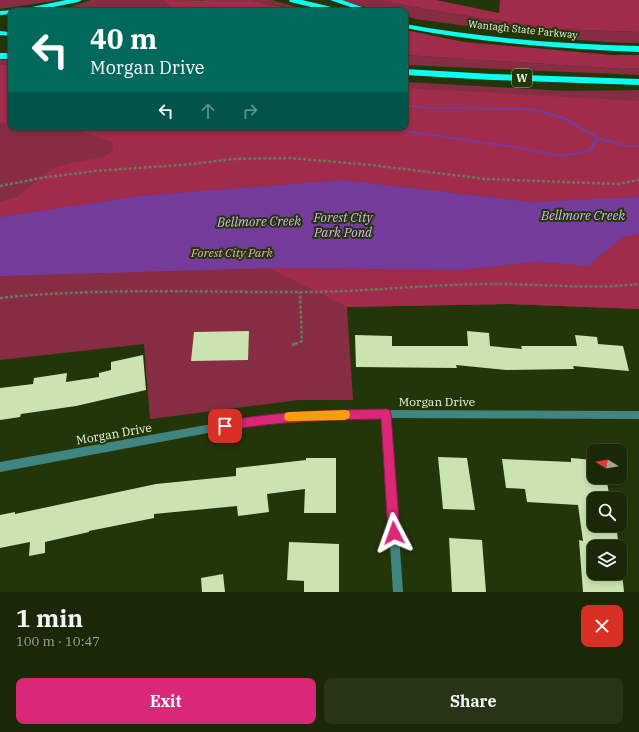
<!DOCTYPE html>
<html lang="en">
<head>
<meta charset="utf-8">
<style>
  :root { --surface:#1a2807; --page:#273415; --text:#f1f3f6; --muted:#9fa69b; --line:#384428; --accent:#db2777 }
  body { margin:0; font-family:"IBM Plex Serif",serif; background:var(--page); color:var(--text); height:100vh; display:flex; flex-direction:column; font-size:15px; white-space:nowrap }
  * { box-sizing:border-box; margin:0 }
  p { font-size:13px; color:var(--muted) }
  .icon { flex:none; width:22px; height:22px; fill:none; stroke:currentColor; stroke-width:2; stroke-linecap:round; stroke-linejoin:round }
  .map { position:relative; height:592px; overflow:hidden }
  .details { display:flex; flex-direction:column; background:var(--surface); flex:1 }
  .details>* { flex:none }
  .hud { position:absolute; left:8px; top:8px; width:400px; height:122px; border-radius:8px; box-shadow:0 2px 6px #0003,0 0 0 1px var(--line); background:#00695c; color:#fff; overflow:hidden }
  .needle { width:26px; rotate:281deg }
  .tools { position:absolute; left:587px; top:444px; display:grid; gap:8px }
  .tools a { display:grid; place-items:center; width:40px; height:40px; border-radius:8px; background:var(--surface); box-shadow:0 2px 6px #0003,0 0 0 1px var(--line); font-size:20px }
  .pin { position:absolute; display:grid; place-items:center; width:34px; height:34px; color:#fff; margin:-17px; border-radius:8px; box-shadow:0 2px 6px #0006 }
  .me { position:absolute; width:44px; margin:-22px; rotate:356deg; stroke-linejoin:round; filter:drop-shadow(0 0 3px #0008) }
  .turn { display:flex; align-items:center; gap:14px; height:84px; padding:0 16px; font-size:18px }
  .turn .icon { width:52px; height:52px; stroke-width:2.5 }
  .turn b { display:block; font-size:28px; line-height:34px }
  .lanes { display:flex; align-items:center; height:38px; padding:0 16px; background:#0003; justify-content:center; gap:20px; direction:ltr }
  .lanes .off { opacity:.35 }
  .round { display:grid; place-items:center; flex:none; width:42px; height:42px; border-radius:8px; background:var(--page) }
  .summary { display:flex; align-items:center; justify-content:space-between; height:68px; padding:0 16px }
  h1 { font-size:24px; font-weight:800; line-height:30px }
  .primary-button { display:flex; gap:8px; margin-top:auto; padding:8px 16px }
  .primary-button a { flex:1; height:46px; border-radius:8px; background:var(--accent); color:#fff; font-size:16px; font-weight:800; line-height:46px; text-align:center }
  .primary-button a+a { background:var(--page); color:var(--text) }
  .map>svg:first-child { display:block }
  .green { fill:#872d43 }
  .forest { fill:#a12b4b }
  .water { fill:#753b9b }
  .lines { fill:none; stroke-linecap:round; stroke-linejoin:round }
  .stream { fill:#753b9b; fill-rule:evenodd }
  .building { fill:#cae3b1 }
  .path-far1 { stroke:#697a54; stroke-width:2.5; stroke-dasharray:3 2; stroke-linecap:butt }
  .path { stroke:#697a54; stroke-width:3; stroke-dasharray:3.5 2.5; stroke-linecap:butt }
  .minor { fill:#418580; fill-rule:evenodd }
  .motorway { fill:#0cfdf2; fill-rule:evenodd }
  .route { fill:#db2777; stroke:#8e194d }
  .slow { fill:#f59e0b }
  .labels { text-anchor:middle; stroke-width:4; stroke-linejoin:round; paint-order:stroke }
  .far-street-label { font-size:10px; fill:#ebf8df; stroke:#233609 }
  .shield { fill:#233609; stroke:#afbe9f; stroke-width:1 }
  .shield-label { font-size:11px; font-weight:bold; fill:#ebf8df }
  .park-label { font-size:12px; font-style:italic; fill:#edafb8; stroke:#233609 }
  .street-label { font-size:12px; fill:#ebf8df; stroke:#233609 }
  .water-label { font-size:13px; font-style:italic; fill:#dbb2fc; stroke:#233609 }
</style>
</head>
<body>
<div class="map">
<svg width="639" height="592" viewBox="0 0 639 592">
  <rect width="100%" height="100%" fill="#233609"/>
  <g class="green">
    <polygon points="0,0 60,0 0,9"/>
    <polygon points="91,0 163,0 171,7 172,11 44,11 67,8"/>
    <polygon points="204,0 271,0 311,11 253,1 209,2"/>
    <path d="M341,0H377L448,13L554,29L639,32V43C564,42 490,29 416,19L405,16V11H379Z"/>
    <polygon points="405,55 623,69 639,68 639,75 405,65"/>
    <polygon points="0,60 11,60 11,127 405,127 405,82 568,91 639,90 639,309 508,304 347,307 353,400 299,400 150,419 144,344 0,360"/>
  </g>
  <g class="forest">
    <polygon points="163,0 253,1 306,11 172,11 171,7"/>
    <polygon points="377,0 436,0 499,13 500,0 639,0 639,32 554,29 448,13"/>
    <polygon points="405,30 464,42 612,55 639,55 639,68 623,69 405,55"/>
    <polygon points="0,65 11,65 11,124 0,123"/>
    <polygon points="405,88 639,101 639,197 531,202 343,180 138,196 0,217 0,202 17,197 50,170 70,163 104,157 114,150 112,142 96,136 69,127 405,127"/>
    <polygon points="639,234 639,309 508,304 347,307 269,268 460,270 536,262 588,266 623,237"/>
  </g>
  <polygon class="water" points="343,180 531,202 639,197 639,234 623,237 588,266 536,262 460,270 269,268 0,276 0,217 138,196"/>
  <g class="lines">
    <polygon class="stream" points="405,104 429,107 530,108 562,116 599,137 626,145 639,145 639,147 626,147 599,140 590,152 561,157 514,148 404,132 403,132 403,130 514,146 561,155 588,150 596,138 560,118 530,110 429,109 405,106"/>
  </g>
  <g class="building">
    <polygon points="249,331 248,360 191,361 194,332"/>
    <polygon points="467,331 489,333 490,346 522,349 521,346 577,346 575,335 597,337 598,344 623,346 629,371 573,366 574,369 506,370 456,365 457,368 356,367 355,335 392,336 392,346 468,346"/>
    <polygon points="143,355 146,390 76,406 21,414 20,417 0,420 0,388 33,384 34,378 67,373 66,382 99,377 99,373 111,370 111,362"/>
    <polygon points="438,457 467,458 475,510 443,509"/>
    <polygon points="306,458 336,458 336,513 304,513 305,489 267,494 269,512 238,516 237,506 154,514 154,518 89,531 89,532 45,542 45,553 29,556 30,542 0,548 0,515 15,512 15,514 156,484 236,476 236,468 306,460"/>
    <polygon points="571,458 594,460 594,477 606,477 610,499 594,499 594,525 616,525 619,547 594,547 594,573 622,573 624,592 583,592 579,540 583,541 578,505 527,502 525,489 506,488 502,459 571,462"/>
    <polygon points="449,538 482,540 486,592 452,592"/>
    <polygon points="289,542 339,544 339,592 304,592 304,581 287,580"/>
    <polygon points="223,574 225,592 202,592 201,578"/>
  </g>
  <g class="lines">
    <g class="path-far1">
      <polyline points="0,186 41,178 95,171 193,164 233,159 291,158 371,165 486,179 617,184 639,180"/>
      <path d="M0,298C104,287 210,293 315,292C370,291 426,285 482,284C534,283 587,290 639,284"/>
      <polyline points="295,344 302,341 300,292"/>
    </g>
    <polyline class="path" points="292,345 297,343"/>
    <polygon class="minor" points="386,410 639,411 639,419 391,418 403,592 393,592 382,418 295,420 256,424 0,472 0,462 256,416 295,412"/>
    <g class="motorway">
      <polygon points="66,0 82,0 78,2 34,11 18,11 22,9"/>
      <polygon points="289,0 302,0 340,9 341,11 328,11 290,2"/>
      <polygon points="330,0 342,0 374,11 362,11"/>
      <polygon points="11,10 14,11 11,11 11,14 0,15 0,11"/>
      <path d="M405,24C483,38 560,44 639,46V52C560,49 483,43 405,28Z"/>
      <polygon points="0,31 11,32 11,36 0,35"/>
      <rect x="0" y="53" width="11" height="6"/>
      <polygon points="405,69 492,74 639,79 639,85 492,80 405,75"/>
    </g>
  </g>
  <path class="route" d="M386,409L390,410L391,414L400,533L398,537L394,538L390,537L388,533L381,419C328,420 278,421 225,431L222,429L220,426L222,422L225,421C279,411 332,410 386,409Z"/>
  <polygon class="slow" points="345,410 349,411 350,415 349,418 345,420 289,421 285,420 284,417 285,413 289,412"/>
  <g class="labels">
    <g class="far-street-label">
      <text transform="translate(523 29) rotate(6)" y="4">Wantagh State Parkway</text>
    </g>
    <rect class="shield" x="512" y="69" width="20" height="18" rx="3"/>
    <g class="shield-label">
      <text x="522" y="82">W</text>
    </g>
    <g class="park-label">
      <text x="232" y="257">Forest City Park</text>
    </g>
    <g class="street-label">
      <text x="437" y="406">Morgan Drive</text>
      <text transform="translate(114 434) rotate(-10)" y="4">Morgan Drive</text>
    </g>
    <g class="water-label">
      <text x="583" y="220">Bellmore Creek</text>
      <text x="343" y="222">Forest City<tspan x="343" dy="15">Park Pond</tspan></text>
      <text transform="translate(259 221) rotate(-1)" y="5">Bellmore Creek</text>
    </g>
  </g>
</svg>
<div class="tools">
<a><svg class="needle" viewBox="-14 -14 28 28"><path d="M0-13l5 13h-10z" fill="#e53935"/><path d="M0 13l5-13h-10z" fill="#9fa69b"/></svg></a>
<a><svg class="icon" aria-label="search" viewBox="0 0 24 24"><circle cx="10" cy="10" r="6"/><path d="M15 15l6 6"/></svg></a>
<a><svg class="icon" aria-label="layers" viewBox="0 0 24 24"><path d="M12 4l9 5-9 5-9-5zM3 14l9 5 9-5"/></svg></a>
</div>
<div class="pin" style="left:225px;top:426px;background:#d93025"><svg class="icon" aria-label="arrive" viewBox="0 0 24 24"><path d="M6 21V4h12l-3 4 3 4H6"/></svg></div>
<svg class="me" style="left:394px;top:533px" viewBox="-20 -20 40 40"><path d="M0-17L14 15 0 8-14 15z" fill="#db2777" stroke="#fff" stroke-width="4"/></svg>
<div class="hud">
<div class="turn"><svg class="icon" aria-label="left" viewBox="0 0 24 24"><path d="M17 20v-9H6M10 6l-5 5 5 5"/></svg><div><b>40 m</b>Morgan Drive</div></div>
<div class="lanes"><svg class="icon" aria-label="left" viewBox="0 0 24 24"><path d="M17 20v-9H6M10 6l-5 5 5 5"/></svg><svg class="icon off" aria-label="ahead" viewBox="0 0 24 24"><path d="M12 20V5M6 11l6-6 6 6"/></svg><svg class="icon off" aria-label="right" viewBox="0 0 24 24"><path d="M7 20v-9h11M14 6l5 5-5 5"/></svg></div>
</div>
</div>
<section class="details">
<div class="summary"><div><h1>1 min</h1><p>100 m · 10:47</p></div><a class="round" style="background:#d93025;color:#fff"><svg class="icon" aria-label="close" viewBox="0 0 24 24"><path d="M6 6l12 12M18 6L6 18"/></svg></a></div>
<div class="primary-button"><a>Exit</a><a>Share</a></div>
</section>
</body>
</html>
